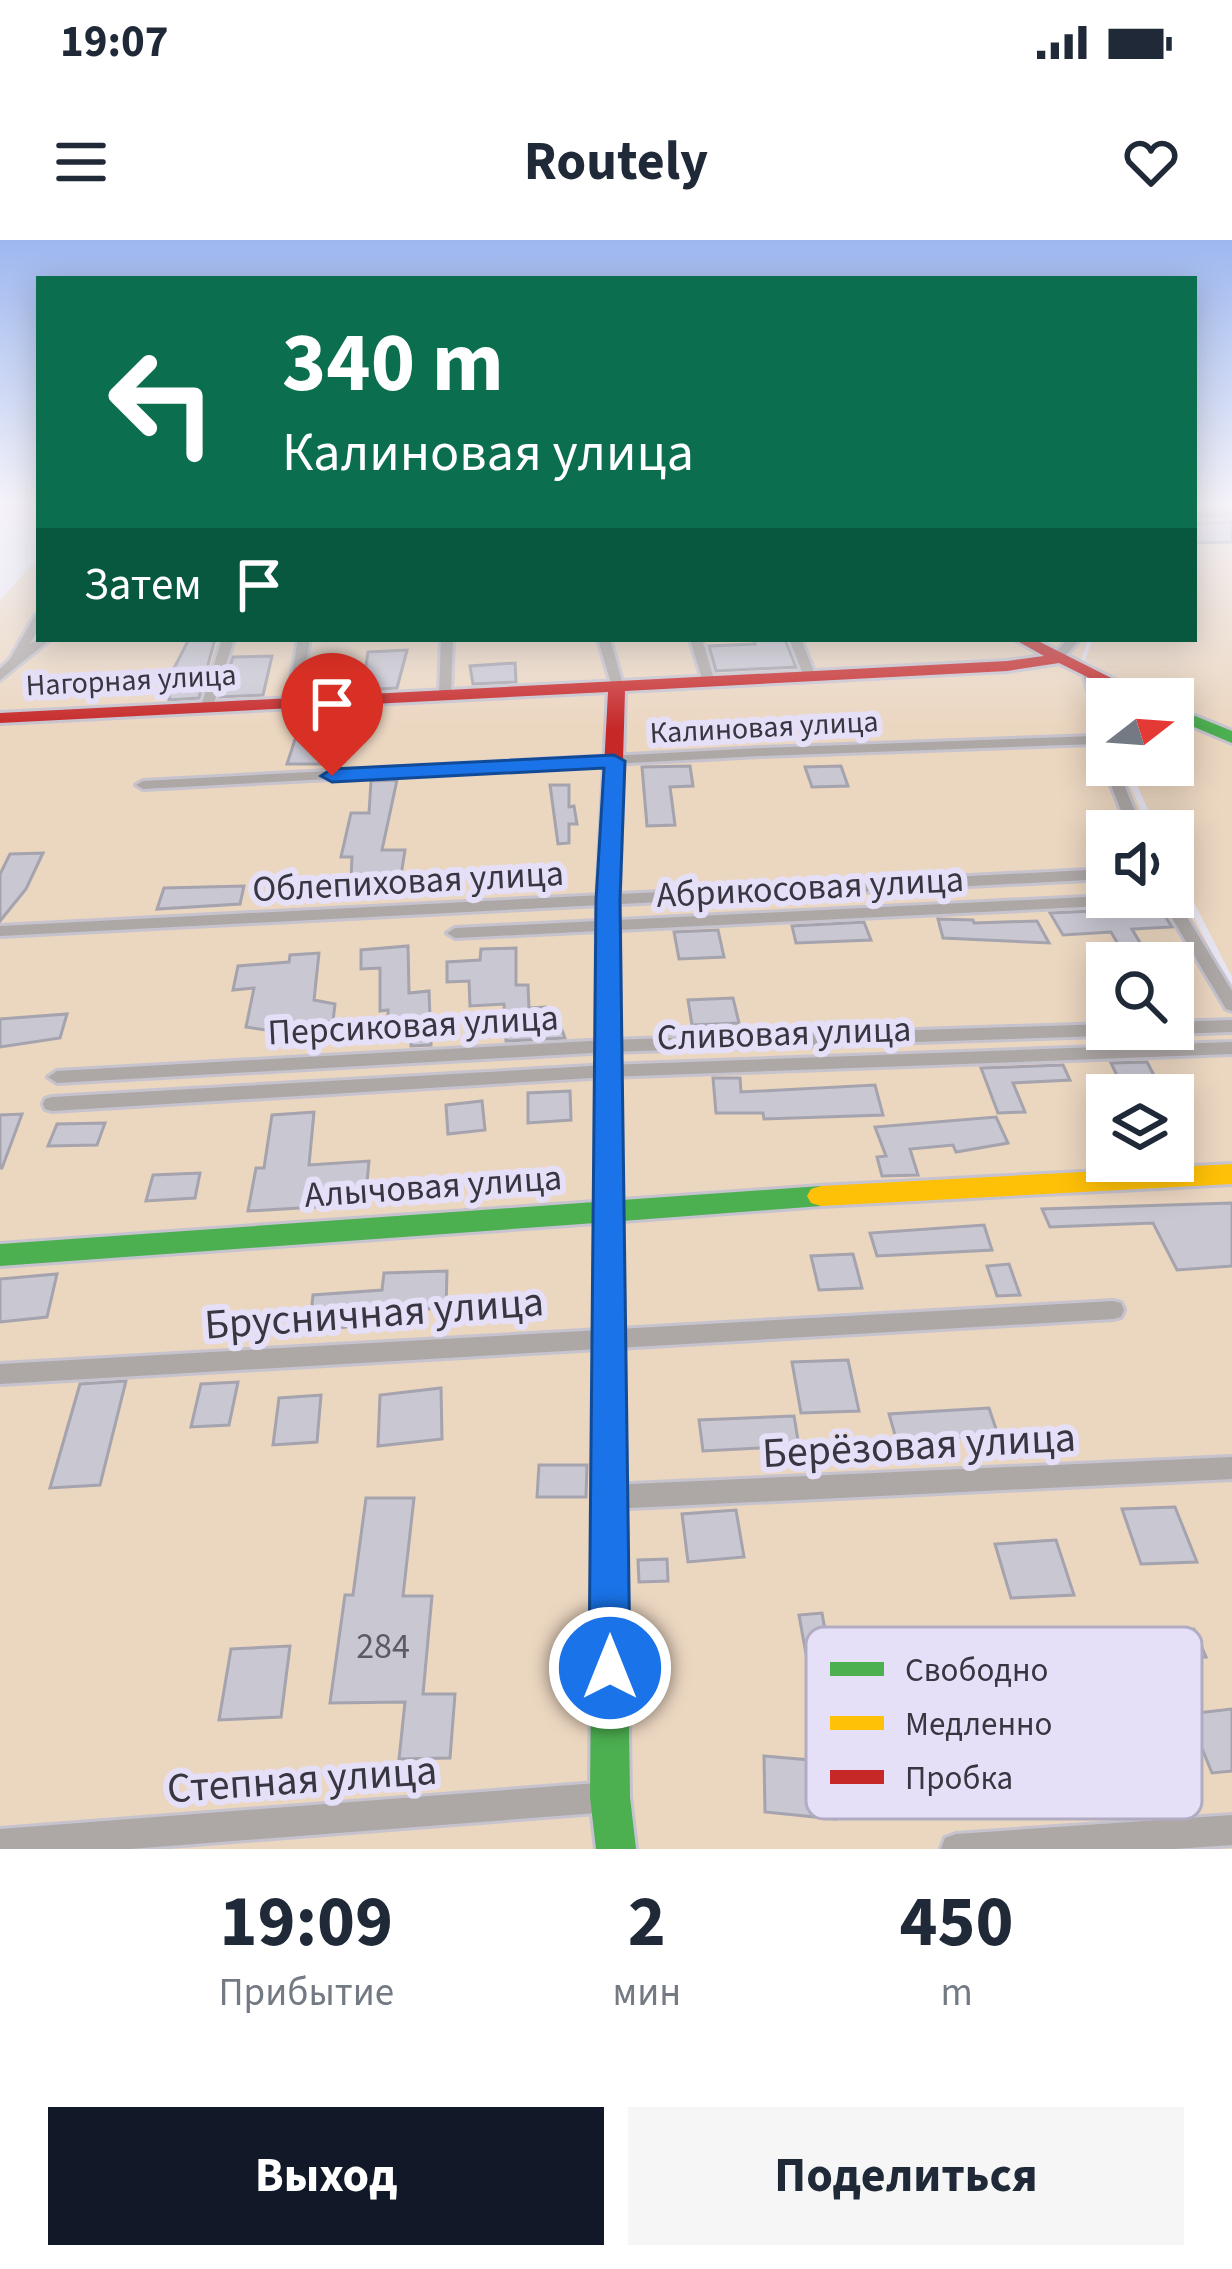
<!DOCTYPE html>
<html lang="ru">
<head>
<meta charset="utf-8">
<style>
  :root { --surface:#fff; --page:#f6f6f7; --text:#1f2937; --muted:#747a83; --accent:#111827 }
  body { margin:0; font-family:"Source Sans 3",sans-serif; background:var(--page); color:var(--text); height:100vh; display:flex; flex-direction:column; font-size:45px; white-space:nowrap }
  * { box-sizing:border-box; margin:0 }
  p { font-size:39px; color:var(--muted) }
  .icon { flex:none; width:66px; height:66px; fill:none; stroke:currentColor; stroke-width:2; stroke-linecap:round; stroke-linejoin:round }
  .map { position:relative; height:1609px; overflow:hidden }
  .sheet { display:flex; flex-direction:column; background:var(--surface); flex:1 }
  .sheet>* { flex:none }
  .banner { position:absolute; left:36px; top:36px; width:1161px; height:366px; border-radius:0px; box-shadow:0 6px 30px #0003; background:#0b6e4f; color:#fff; overflow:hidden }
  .needle { width:78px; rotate:73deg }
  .buttons { position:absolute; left:1086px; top:438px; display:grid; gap:24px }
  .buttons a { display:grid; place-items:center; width:108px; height:108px; border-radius:0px; background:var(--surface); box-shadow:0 6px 30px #0003; font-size:60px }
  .pin { position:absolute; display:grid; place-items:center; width:102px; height:102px; color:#fff; margin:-123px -51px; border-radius:50% 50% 50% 0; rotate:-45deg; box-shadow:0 0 12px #0007 }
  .pin .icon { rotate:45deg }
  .me { position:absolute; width:132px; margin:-66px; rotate:0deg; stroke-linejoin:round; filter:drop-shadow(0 0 9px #0008) }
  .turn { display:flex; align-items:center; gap:42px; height:252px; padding:0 48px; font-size:54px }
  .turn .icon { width:156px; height:156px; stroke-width:2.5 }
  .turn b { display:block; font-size:84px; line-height:102px }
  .then { display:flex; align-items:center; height:114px; padding:0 48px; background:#0003; gap:24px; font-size:45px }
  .eta { display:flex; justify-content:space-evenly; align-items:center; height:204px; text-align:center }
  .eta b { font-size:72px; font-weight:700; line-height:84px }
  .action { display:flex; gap:24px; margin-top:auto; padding:24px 48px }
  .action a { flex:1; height:138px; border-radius:0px; background:var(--accent); color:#fff; font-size:48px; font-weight:700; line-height:138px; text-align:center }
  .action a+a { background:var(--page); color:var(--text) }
  .status { display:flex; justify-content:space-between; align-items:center; height:84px; padding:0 60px; background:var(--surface); direction:ltr }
  .status svg { height:33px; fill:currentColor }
  header { display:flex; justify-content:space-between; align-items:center; height:156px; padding:0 48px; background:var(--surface); font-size:54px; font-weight:700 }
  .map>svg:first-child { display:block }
  .green { fill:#ebd6c0; fill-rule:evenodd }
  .building { fill:#c9c7d1; stroke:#a5a3ad; stroke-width:3 }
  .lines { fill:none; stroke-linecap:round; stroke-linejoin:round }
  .street-casing { stroke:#c6c3ce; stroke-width:6 }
  .fast-casing { stroke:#c6c3ce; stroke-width:6 }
  .slow-casing { stroke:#c6c3ce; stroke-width:6 }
  .jam-casing { stroke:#c6c3ce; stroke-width:6 }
  .street { fill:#ada8a6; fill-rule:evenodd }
  .fast { fill:#4caf50; fill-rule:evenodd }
  .slow { fill:#ffc107; fill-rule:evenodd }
  .jam { fill:#c62828; fill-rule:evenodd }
  .route { fill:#1a73e8; stroke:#114b97; stroke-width:3 }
  .labels { text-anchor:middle; stroke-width:12; stroke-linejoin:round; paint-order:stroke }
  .far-street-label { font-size:30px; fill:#383640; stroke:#e5dff8 }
  .street-label { font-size:36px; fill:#383640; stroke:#e5dff8 }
  .near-number-label { font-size:36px; fill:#5c5a64 }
  .near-street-label { font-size:42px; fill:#383640; stroke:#e5dff8 }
  .key { fill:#e5dff8; stroke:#b1acc1; stroke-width:3 }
  .key-label { font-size:33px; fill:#383640 }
</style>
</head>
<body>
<div class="status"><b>19:07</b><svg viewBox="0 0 49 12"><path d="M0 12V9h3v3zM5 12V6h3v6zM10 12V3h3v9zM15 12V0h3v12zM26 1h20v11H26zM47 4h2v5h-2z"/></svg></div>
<header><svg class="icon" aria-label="menu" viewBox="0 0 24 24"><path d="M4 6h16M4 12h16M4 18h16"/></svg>Routely<svg class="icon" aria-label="heart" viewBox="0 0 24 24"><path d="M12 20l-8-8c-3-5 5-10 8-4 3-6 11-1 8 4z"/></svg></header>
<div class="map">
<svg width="1232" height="1609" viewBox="0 0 1232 1609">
  <rect width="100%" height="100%" fill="#e8e5f2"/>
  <g class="green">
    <polygon points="1194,264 1232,264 1232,737 1173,621 1173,591 1158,591 1128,525 1173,525 1173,459 1109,459 1123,444 1085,420 1093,399 1194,399"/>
    <path d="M39,317V399H1088L1081,420L1105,453L1107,525H1121L1150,591H1107V657H1173V636L1232,752V1609H0V360ZM1107,723H1173V789H1107ZM1107,855H1173V921H1107Z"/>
  </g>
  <g class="building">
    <polygon points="1232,282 1232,302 1194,303 1194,284"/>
    <polygon points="189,399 215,399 199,458 169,460 172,432"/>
    <polygon points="754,399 785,399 796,427 716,431 709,406 755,404"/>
    <polygon points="407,410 397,448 362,450 368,412"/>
    <polygon points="272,416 263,455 220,457 233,417"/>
    <polygon points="515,423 516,442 473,444 470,426"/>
    <polygon points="347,470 330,524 287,524 301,481 289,481 292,473"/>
    <polygon points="690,526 693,546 670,547 675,585 647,586 642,527"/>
    <polygon points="841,526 848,546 812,547 805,527"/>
    <polygon points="397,540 382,610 405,610 399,648 367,648 369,639 351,639 352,617 341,617 351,573 369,573 371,541"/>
    <polygon points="550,545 569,545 569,567 574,566 577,584 569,584 569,603 558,604"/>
    <polygon points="43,613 26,649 0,681 0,634 10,614"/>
    <polygon points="244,646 240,664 157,669 164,648"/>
    <polygon points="1160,668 1172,687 1132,689 1152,723 1129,723 1111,692 1063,695 1050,673"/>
    <polygon points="938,679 973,680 974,683 1037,681 1049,703 943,698"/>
    <polygon points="864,682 871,700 796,703 792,686"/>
    <polygon points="718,690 724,717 679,719 674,692"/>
    <polygon points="408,706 409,753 429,751 431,805 411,806 411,782 388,783 388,770 380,771 380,728 361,729 361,710"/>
    <polygon points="516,708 516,745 528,745 529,768 546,767 556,774 565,798 506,801 504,764 470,766 469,741 447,742 447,722 480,720 481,709"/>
    <polygon points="319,713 314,760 335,764 333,781 273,791 246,787 254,748 233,750 238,726 289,722 290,715"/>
    <polygon points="733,758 739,783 692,785 688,760"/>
    <polygon points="67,774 60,798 0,807 0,779"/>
    <polygon points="1147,822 1158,843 1121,844 1111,823"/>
    <polygon points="1063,825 1070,840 1013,843 1025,872 998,873 981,828"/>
    <polygon points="713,838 740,838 741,852 875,845 883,875 764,879 763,873 716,873"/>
    <polygon points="570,851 571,880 528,883 528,853"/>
    <polygon points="482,861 485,890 448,894 446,865"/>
    <polygon points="314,872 309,925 369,921 365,964 248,971 256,928 264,928 272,875"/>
    <polygon points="22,874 2,928 0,928 0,875"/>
    <polygon points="996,877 1008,903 956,912 953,905 910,909 918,935 882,936 877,917 886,916 875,887"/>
    <polygon points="105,883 97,905 48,906 57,884"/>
    <polygon points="200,933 195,958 146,961 153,935"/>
    <polygon points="1232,963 1232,1026 1177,1030 1153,983 1050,987 1042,969"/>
    <polygon points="984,985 992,1010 877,1016 870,993"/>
    <polygon points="853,1014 862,1048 819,1050 811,1016"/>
    <polygon points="1009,1024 1020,1055 997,1056 987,1026"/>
    <polygon points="447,1031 446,1068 359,1072 358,1086 309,1090 313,1055 382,1050 384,1033"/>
    <polygon points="57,1034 47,1077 0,1082 0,1039"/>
    <polygon points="848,1120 859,1171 801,1173 792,1122"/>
    <polygon points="126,1141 100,1245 50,1248 80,1144"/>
    <polygon points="238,1142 229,1185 191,1187 201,1144"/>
    <polygon points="441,1148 442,1199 378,1206 380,1155"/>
    <polygon points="321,1155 317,1202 273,1205 279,1158"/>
    <polygon points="989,1168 998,1195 897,1202 889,1174"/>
    <polygon points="794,1176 799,1206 703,1211 699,1180"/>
    <polygon points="539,1225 587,1225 586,1257 537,1257"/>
    <polygon points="366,1258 414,1258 403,1356 432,1356 423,1454 455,1454 450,1518 399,1519 405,1462 330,1463 345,1355 353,1355"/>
    <polygon points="1175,1267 1197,1322 1141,1324 1122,1269"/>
    <polygon points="736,1270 744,1317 688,1322 682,1274"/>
    <polygon points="1056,1300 1074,1355 1011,1358 995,1304"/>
    <polygon points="667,1319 668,1341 639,1342 638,1320"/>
    <polygon points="822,1373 829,1412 806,1414 799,1375"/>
    <polygon points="1194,1389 1206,1417 1153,1422 1142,1394"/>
    <polygon points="290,1406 281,1477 219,1480 231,1409"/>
    <polygon points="1232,1469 1232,1531 1212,1533 1188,1474"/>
    <polygon points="764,1516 833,1522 835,1579 765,1572"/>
  </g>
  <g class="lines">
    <g class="street-casing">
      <g id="street">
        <polygon points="1232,271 1232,277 1194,279 1194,273"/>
        <polygon points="39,374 39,388 30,404 39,398 51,399 0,440 0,429 10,419 35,375"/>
        <polygon points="222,399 234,399 213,466 207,470 201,466"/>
        <polygon points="298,399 310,399 299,461 293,465 287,461"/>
        <polygon points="441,399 453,399 451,453 445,457 439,453"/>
        <polygon points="598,399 610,399 623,444 621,447 611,444"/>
        <polygon points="690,399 702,399 714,439 712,442 702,439"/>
        <polygon points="789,399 801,399 815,434 813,437 803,434"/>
        <polygon points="1068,399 1080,399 1060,422 1052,422 1052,416"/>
        <polygon points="1089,430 1095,434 1107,471 1107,525 1116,525 1143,591 1129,591 1095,504 760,516 143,549 136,545 143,541 760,508 1095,496 1099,488 1083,434"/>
        <polygon points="1107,629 1107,639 0,696 0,686"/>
        <polygon points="1173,654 1232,751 1232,771 1226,769 1163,663 455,698 447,693 455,688 1107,656 1173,657"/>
        <polygon points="1232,780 1232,792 1173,794 1165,789 1173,789 1173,782"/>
        <polygon points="1107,784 1107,789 1141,789 1132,795 608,812 57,843 48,837 57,831 608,800"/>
        <polygon points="1232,802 1232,814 608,837 52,871 45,869 43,864 45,859 52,857 608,825"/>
        <polygon points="1113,1061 1121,1063 1124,1070 1121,1077 1113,1079 0,1144 0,1124"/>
        <polygon points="1232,1217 1232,1239 609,1269 600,1265 597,1257 600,1249 609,1245"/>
        <polygon points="610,1542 620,1547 625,1557 620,1567 610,1572 130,1609 0,1609 0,1589"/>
        <polygon points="1232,1575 1232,1605 1174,1609 941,1609 945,1598 956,1594"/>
      </g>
    </g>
    <g class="fast-casing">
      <g id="fast">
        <polygon points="1173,467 1232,491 1232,503 1173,478"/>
        <polygon points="608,823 620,832 622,960 821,946 831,949 835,956 831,963 821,966 622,981 630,1557 636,1609 596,1609 590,1557 595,983 0,1026 0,1004 595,962 596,832"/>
      </g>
    </g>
    <g class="slow-casing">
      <polygon id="slow" points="1232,924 1232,944 821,966 811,963 807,956 811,949 821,946"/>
    </g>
    <g class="jam-casing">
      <polygon id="jam" points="1014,399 1034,399 1153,459 1132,459 1059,423 1007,431 625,451 619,660 620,832 608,841 596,832 597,660 608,452 0,483 0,473 1007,421 1044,416"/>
    </g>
    <use href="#street" class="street"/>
    <use href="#fast" class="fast"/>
    <use href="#slow" class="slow"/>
    <use href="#jam" class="jam"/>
  </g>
  <linearGradient id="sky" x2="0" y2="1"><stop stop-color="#9db7ef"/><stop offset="0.54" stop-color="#f5f3f9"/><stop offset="1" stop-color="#f5f3f9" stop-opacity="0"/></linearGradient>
  <rect width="1232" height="489" fill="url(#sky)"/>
  <polygon class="route" points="614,515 625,521 620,660 630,1428 624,1443 610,1449 595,1443 589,1428 596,660 604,528 332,542 321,536 332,529"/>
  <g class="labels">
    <g class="far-street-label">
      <text transform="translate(131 440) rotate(-3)" y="10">Нагорная улица</text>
      <text transform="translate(764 487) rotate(-3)" y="10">Калиновая улица</text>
    </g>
    <g class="street-label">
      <text transform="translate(408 640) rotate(-3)" y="13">Облепиховая улица</text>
      <text transform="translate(810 646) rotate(-3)" y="13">Абрикосовая улица</text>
      <text transform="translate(413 784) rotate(-3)" y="13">Персиковая улица</text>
      <text transform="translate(784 792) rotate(-2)" y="13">Сливовая улица</text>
      <text transform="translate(433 945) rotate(-4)" y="13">Алычовая улица</text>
    </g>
    <g class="near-number-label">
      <text x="383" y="1418">284</text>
    </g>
    <g class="near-street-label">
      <text transform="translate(374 1072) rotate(-4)" y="15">Брусничная улица</text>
      <text transform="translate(919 1204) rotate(-3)" y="15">Берёзовая улица</text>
      <text transform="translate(302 1538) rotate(-4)" y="15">Степная улица</text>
    </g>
  </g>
  <rect x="806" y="1387" width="396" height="192" rx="18" class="key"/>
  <rect x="830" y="1422" width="54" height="14" fill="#4caf50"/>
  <rect x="830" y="1476" width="54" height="14" fill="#ffc107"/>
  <rect x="830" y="1530" width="54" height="14" fill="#c62828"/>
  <g class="key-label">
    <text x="905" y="1441">Свободно</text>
    <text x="905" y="1495">Медленно</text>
    <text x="905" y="1549">Пробка</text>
  </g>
</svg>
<div class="buttons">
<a><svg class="needle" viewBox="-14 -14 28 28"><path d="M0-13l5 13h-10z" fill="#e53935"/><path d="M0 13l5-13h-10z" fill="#747a83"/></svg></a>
<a><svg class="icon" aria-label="sound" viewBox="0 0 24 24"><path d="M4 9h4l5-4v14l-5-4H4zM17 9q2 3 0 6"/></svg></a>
<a><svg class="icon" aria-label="search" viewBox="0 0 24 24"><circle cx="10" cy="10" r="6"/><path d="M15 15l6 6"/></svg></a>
<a><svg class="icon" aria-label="layers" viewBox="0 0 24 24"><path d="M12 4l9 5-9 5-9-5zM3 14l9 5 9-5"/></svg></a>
</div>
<div class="pin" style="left:332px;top:536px;background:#d93025"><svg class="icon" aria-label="arrive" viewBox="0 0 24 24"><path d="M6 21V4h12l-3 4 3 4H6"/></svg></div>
<svg class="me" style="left:610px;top:1428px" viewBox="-20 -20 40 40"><circle r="17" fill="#1a73e8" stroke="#fff" stroke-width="3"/><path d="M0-11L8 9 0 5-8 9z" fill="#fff"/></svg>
<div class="banner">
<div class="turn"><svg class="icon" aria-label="left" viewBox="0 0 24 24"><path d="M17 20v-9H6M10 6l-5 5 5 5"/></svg><div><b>340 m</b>Калиновая улица</div></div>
<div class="then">Затем<svg class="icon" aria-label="arrive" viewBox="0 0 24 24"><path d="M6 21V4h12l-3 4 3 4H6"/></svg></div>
</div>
</div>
<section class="sheet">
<div class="eta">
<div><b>19:09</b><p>Прибытие</p></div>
<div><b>2</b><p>мин</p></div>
<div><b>450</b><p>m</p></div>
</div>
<div class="action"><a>Выход</a><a>Поделиться</a></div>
</section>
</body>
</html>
